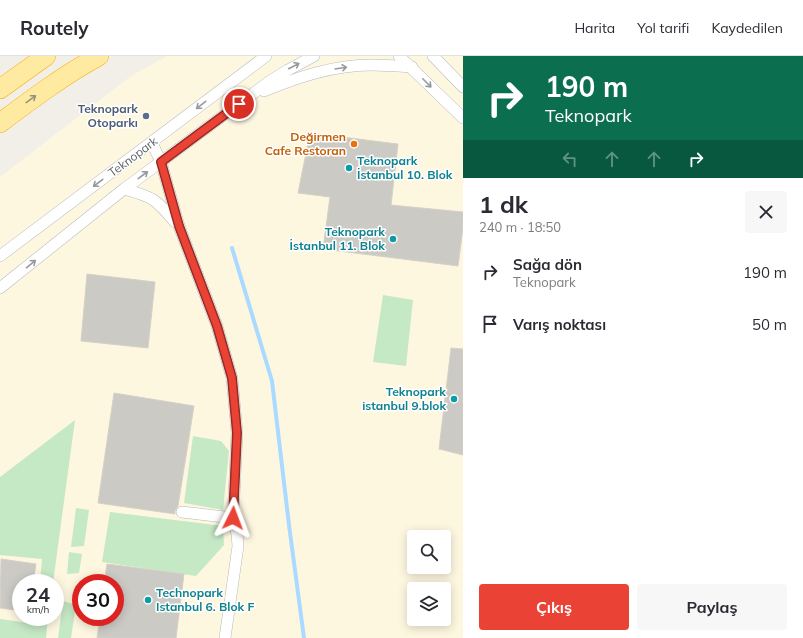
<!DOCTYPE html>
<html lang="tr">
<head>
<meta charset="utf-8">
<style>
  :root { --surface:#fff; --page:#f7f7f7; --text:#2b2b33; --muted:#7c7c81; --line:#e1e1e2; --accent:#ea4335 }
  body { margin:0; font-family:Mulish,sans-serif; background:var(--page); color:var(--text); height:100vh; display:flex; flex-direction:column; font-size:15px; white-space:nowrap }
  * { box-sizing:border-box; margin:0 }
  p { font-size:13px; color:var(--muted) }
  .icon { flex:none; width:22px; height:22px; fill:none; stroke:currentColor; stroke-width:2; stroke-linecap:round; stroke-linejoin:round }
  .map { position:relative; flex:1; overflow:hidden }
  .details { display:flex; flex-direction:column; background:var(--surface); width:340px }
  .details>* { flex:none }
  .guide { background:#0b6e4f; color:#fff; overflow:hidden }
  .tools { position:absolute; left:407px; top:474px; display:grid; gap:8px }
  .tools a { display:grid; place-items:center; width:44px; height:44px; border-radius:4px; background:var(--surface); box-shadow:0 2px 10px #0003; font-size:20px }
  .speed { position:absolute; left:12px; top:518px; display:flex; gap:8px; font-size:20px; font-weight:700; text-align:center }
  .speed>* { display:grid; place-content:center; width:52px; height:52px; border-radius:50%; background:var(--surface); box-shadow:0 2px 10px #0003; line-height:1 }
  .speed small { font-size:10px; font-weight:400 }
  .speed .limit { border:6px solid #d22; background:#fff; color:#111 }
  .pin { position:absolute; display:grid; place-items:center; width:34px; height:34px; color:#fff; margin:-17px; border:2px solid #fff; border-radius:50%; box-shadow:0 1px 4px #0007 }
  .me { position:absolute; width:44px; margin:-22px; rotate:3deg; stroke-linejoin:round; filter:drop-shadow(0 0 3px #0008) }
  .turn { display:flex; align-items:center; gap:14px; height:84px; padding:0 16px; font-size:18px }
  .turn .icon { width:52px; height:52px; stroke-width:2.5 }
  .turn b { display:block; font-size:28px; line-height:34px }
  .lanes { display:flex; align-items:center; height:38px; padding:0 16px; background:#0003; justify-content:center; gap:20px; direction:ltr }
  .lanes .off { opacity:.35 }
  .round { display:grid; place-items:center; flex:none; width:42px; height:42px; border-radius:4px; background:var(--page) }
  .head { display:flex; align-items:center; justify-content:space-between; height:68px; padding:0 16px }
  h1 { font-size:24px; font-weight:700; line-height:30px }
  .action { display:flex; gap:8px; margin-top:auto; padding:8px 16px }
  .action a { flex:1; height:46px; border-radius:4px; background:var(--accent); color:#fff; font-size:16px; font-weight:700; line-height:46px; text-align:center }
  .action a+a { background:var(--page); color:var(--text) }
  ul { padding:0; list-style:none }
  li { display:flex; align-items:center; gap:12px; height:52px; padding:0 16px }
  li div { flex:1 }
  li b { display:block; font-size:15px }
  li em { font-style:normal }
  header { display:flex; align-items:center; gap:24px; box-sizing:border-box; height:56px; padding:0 20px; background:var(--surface); border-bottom:1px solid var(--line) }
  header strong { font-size:19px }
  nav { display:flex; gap:22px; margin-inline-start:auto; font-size:14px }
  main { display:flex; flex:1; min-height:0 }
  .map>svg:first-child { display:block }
  .commercial { fill:#fef7e0; fill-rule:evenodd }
  .green { fill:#c5e8c5 }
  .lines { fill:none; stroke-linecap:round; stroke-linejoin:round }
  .stream { stroke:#aadaff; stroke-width:4 }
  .building { fill:#cccac5; stroke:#d6d1c6 }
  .minor-casing { stroke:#b5b8bc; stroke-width:12 }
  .trunk-casing { stroke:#f9ab00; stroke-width:20 }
  .minor { stroke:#fff; stroke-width:11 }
  .trunk { stroke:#feeaa1; stroke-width:19 }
  .oneway { stroke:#979a9d }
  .oneway2 { stroke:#97927c }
  .route-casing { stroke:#982c22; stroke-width:10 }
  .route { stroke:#ea4335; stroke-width:7 }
  .service-dot { fill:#5c6f8a; stroke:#fff; stroke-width:1.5 }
  .food-dot { fill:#e8710a; stroke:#fff; stroke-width:1.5 }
  .culture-dot { fill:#0f9aa8; stroke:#fff; stroke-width:1.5 }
  .labels { text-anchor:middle; stroke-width:3; stroke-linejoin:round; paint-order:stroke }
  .service-label { font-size:12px; font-weight:bold; fill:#4e5e75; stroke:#fff; text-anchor:end }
  .food-label { font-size:12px; font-weight:bold; fill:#c56008; stroke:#fff; text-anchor:end }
  .street-label { font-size:12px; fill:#5f6368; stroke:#fff }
  .culture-label { font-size:12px; font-weight:bold; fill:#0d838f; stroke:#fff; text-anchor:start }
</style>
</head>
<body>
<header>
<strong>Routely</strong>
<nav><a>Harita</a><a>Yol tarifi</a><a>Kaydedilen</a></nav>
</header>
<main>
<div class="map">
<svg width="463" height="582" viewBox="0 0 463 582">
  <rect width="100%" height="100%" fill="#f1efe8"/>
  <path class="commercial" d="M167,0H463V582H0V121L131,20ZM414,481H444V511H414ZM21,527H55V561H21ZM81,527H115V561H81ZM414,533H444V563H414Z"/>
  <g class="green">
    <polygon points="383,239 413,244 406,310 373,306"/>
    <polygon points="75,364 53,527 40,527 42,503 0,499 0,421"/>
    <polygon points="193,380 221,385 229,395 223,454 184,447"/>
    <polygon points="76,452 89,454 84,490 71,491"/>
    <polygon points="110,456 223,470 224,489 196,520 102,506"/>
    <polygon points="69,496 82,498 79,517 67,518"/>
    <polygon points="63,545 76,549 71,582 58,582"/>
    <polygon points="37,561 48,561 46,582 0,582 0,563 36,568"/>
  </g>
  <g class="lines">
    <polyline class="stream" points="232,192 272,325 289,469 304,582"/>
  </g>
  <g class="building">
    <polygon points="310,77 398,88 391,149 463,156 463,172 458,210 323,193 330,141 298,137"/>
    <polygon points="87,218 155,226 148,292 81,285"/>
    <polygon points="451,292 463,293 463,399 439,393"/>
    <polygon points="114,337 194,350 178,450 175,455 175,458 98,447"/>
    <polygon points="1,503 36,508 33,527 21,527 21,555 0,552"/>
    <polygon points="107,508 184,518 176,582 97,582 100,561 115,561 115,527 104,527"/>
  </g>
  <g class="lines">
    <g class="minor-casing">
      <g id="minor">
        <polyline points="399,0 463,62"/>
        <polyline points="433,0 463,31"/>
        <path d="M264,35C298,21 334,9 371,9C385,9 398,10 412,11"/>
        <polyline points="152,87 161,106 179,170 217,270 232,322 237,377 233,462 237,478 238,490 225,582"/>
        <path d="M124,133C153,141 156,143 175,166"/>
        <polyline points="0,200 266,0"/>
        <polyline points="0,232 124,133 170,99 270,25 288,14 314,0"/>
        <polyline points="182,456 233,462"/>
      </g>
    </g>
    <g class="trunk-casing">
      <g id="trunk">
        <polyline points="0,33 46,0"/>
        <path d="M0,67C32,43 64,19 99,0"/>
      </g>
    </g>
    <use href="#minor" class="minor"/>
    <use href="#trunk" class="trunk"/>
  </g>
  <defs><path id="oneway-shaft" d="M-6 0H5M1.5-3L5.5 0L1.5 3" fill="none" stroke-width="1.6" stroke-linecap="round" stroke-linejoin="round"/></defs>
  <g class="oneway">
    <use href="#oneway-shaft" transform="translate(294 10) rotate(-27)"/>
    <use href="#oneway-shaft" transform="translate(341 12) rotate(-9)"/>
    <use href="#oneway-shaft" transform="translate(427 27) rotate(45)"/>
    <use href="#oneway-shaft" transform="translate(201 49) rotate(142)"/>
    <use href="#oneway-shaft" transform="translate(143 119) rotate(-37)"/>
    <use href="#oneway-shaft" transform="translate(98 127) rotate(143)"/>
    <use href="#oneway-shaft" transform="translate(31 208) rotate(-39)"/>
  </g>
  <use class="oneway2" href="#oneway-shaft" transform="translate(31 43) rotate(-36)"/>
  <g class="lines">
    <g class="route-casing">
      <polyline id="route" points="233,462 237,377 232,322 217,270 179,170 161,106 239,48"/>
    </g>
    <use href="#route" class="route"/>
  </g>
  <circle class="service-dot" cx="146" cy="60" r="4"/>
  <circle class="food-dot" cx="354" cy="88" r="4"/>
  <g class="culture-dot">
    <circle cx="349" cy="112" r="4"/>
    <circle cx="393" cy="183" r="4"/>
    <circle cx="454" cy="343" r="4"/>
    <circle cx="148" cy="544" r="4"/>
  </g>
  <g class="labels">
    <g class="service-label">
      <text x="138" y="57">Teknopark<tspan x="138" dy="14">Otoparkı</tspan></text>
    </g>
    <g class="food-label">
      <text x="346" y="85">Değirmen<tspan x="346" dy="14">Cafe Restoran</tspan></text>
    </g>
    <g class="street-label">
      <text transform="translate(133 101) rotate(-37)" y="4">Teknopark</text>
    </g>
    <g class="culture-label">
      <text x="357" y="109">Teknopark<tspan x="357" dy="14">İstanbul 10. Blok</tspan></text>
      <text x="385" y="180" text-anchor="end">Teknopark<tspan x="385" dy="14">İstanbul 11. Blok</tspan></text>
      <text x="446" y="340" text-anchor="end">Teknopark<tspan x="446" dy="14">istanbul 9.blok</tspan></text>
      <text x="156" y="541">Technopark<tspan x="156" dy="14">Istanbul 6. Blok F</tspan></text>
    </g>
  </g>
</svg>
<div class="tools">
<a><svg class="icon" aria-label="search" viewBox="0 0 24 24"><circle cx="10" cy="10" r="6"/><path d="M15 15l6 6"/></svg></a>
<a><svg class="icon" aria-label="layers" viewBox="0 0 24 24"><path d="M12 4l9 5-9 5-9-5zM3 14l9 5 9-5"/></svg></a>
</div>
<div class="speed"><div>24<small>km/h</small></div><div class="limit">30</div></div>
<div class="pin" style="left:239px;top:48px;background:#d93025"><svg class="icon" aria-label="arrive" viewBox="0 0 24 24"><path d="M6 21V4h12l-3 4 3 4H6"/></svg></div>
<svg class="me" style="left:233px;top:462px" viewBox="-20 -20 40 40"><path d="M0-17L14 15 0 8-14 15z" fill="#ea4335" stroke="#fff" stroke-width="4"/></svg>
</div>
<section class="details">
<div class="guide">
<div class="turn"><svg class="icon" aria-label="right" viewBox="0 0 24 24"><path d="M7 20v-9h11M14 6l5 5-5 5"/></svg><div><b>190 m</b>Teknopark</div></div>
<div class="lanes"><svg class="icon off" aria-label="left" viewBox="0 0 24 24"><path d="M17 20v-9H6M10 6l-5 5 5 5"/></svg><svg class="icon off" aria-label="ahead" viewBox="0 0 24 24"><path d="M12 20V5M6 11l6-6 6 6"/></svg><svg class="icon off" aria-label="ahead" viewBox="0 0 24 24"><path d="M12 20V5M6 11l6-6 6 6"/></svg><svg class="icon" aria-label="right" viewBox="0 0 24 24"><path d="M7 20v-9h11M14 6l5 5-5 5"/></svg></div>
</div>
<div class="head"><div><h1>1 dk</h1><p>240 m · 18:50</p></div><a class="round"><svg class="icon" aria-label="close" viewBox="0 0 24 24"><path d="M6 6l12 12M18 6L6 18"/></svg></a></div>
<ul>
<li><svg class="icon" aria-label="right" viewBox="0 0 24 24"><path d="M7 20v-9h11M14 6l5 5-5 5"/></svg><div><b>Sağa dön</b><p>Teknopark</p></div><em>190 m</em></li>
<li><svg class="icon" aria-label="arrive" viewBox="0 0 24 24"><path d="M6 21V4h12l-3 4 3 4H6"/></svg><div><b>Varış noktası</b></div><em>50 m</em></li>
</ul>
<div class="action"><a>Çıkış</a><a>Paylaş</a></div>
</section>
</main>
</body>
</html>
